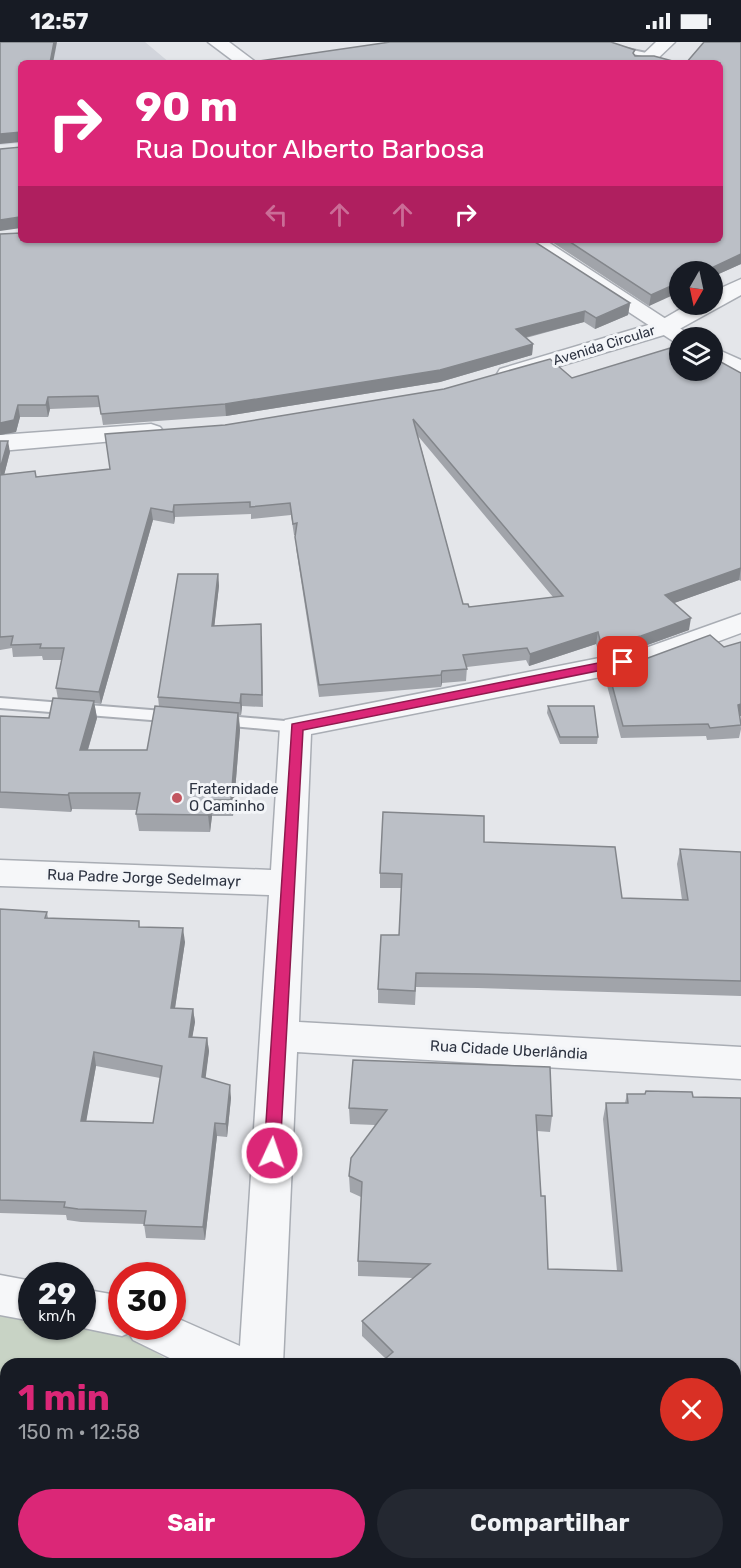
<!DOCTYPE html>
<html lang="pt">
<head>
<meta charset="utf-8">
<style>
  :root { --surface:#171b24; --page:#242831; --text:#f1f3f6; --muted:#9ea1a6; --accent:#db2777 }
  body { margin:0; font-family:Rubik,sans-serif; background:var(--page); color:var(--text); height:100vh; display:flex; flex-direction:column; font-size:22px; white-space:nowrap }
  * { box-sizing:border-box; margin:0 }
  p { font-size:20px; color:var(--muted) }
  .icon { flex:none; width:33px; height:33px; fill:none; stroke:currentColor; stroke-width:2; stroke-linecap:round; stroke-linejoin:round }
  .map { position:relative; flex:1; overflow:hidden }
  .drawer { position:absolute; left:0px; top:1316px; width:741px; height:212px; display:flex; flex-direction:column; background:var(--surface); border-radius:18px 18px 0 0; box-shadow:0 2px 4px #0004 }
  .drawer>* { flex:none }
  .top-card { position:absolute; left:18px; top:18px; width:705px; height:183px; border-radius:9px; box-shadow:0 2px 4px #0004; background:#db2777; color:#fff; overflow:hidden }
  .needle { width:39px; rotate:189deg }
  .tools { position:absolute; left:669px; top:219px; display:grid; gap:12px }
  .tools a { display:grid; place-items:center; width:54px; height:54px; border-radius:50%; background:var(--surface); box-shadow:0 2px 4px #0004; font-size:30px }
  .speed { position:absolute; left:18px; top:1220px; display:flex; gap:12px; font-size:30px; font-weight:700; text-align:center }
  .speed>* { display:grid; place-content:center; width:78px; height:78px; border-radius:50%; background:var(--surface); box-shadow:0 2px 4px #0004; line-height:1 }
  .speed small { font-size:15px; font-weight:400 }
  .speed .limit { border:9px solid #d22; background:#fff; color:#111 }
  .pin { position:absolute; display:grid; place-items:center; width:51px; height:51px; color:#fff; margin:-26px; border-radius:12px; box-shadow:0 3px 9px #0006 }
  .me { position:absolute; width:66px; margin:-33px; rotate:3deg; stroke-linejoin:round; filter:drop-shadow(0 0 4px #0008) }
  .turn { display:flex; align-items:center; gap:21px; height:126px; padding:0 18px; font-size:27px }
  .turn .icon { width:78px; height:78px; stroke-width:2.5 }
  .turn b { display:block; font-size:42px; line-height:51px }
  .lanes { display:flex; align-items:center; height:57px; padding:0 18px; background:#0003; justify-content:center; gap:30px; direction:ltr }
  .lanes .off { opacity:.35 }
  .round { display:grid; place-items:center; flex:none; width:63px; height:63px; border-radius:32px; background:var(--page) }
  .summary { display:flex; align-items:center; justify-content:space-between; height:102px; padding:0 18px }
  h1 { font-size:36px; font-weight:700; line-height:45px; color:var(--accent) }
  .primary-button { display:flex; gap:12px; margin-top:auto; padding:12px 18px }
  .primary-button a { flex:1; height:69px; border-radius:36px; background:var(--accent); color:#fff; font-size:24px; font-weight:700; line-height:69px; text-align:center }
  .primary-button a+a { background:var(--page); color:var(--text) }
  .status { display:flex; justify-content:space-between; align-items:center; height:42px; padding:0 30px; background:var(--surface); direction:ltr }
  .status svg { height:16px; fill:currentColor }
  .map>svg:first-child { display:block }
  .built { fill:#d2d5dc }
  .green { fill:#c8d3c5 }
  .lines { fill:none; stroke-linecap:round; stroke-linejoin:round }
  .service-casing { stroke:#a9adb4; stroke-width:4 }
  .minor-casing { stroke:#a9adb4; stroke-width:3 }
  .tertiary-casing { stroke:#a9adb4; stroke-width:3 }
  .service { fill:#f6f7f9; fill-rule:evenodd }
  .minor { fill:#f6f7f9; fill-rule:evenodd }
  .tertiary { fill:#f6f7f9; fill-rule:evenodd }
  .wall { fill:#a1a4aa; fill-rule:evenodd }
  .shaded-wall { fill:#83868b }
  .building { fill:#bbbfc6; stroke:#83868b; stroke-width:1.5; fill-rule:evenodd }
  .route { fill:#db2777; stroke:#8e194d; stroke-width:1.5 }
  .poi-dot { fill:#c25660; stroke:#f3f5f8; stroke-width:2 }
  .labels { text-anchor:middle; stroke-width:6; stroke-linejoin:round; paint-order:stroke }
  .far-street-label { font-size:14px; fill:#2d3341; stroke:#f3f5f8 }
  .poi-label { font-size:15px; fill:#2d3341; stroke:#f3f5f8; text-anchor:start }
  .street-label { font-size:15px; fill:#2d3341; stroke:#f3f5f8 }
</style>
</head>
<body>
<div class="status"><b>12:57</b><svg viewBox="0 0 49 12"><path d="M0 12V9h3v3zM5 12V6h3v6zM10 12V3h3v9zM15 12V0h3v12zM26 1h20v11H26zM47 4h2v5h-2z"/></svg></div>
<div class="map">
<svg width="741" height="1526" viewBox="0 0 741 1526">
  <rect width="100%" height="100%" fill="#e4e6ea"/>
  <polygon class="built" points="0,0 145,0 170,21 21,21 21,101 0,103"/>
  <polygon class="green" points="0,1273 31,1278 32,1284 70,1284 129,1294 173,1321 6,1322 6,1521 401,1521 403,1526 0,1526"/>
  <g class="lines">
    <g class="service-casing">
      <g id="service">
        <polygon points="575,0 594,0 656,13 652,16"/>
        <polygon points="0,656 176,670 184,675 176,680 0,666"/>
        <polygon points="216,673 296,680 304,685 296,690 210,682 208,678"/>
      </g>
    </g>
    <g class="minor-casing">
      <g id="minor">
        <polygon points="208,0 229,0 257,21 236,21"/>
        <polygon points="656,0 675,0 653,21 634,21"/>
        <polygon points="519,198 545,198 695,296 680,296 680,302 676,301"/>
        <polygon points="712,305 741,318 741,335 712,322"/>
        <polygon points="741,572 741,591 646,626 311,692 299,980 741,1005 741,1037 297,1010 283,1322 182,1322 133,1298 129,1291 122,1294 74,1284 82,1284 82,1247 122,1254 122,1284 172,1284 172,1274 240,1304 269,853 0,844 0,818 271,828 280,685 285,678 640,608"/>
        <polygon points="0,1233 32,1239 32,1279 0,1273"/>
        <polygon points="412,1521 460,1521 461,1526 413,1526"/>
      </g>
    </g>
    <g class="tertiary-casing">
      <g id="tertiary">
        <polygon points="741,237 741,253 674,290 509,339 500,337 497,332 500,327 658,280 689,262 712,262 712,250"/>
        <polygon points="151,382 160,385 164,390 160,395 0,409 0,393"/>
      </g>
    </g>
    <use href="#service" class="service"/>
    <use href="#minor" class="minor"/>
    <use href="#tertiary" class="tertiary"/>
  </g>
  <g class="wall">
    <polygon points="741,0 741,222 712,235 712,230 649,264 549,198 720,198"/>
    <polygon points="0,192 630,261 628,273 595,287 584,280 526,296 533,302 532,313 440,340 226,374 103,383 100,365 50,367 48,375 20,375 16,390 0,393"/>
    <path d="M741,331V539L739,538L674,561L689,588L639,606L600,614L596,602L529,624L526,618L467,625L466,639L442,641L441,645L319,655L296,506V493H294L291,473L251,477V472L175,475L174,482L153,478L101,662L94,661L97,676L88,708H147L159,665L158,655L218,532L219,544L214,584L262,594L263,665L242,664L241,673H239L240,688L233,774H212L210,790L139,789L136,772L137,768L72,767L71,770L0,766V674L49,676L58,657L56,646L62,618H43L42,614L13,615L12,606L0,608V399L10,410L4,433L36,435L110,427L225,383L572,336ZM418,394L553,555L469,565L463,562Z"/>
    <polygon points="741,600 741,674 740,674 741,687 739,696 707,698 706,694 621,696 605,636 607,624 724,605"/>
    <polygon points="548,664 598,695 597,702 560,702 547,671"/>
    <polygon points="484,800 622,856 682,858 677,822 680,807 741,810 741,954 478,946 416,945 415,963 378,961 378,947 399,893 401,846 380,846 380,831"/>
    <path d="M0,867L47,870L48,876L140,885L185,900L175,966L193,967L195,980L192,995L207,996L209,1009L205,1036L231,1056L227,1095L217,1094L205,1198L146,1196L144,1182L81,1180L67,1178L66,1173L0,1171ZM96,1024L160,1036L153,1081L86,1079Z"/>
    <polygon points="646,1049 693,1055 741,1056 741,1455 735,1455 735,1322 386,1322 386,1317 362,1294 362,1279 413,1236 358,1234 358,1219 361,1155 350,1150 349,1134 375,1083 350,1082 349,1066 552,1074 550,1090 537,1089 541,1154 548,1227 617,1229 603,1077 606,1061 625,1061 627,1052 645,1052"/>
  </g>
  <g class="shaded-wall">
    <polygon points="54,0 57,0 53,21 50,21"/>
    <polygon points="21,90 21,100 0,102 0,92"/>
    <polygon points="19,175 21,186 0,189 0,178"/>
    <polygon points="741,212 741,222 712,235 712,230 703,230"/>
    <polygon points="680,240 680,250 649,264 651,253"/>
    <polygon points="630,261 628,273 595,287 596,276"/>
    <polygon points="585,269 584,280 515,298 516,287"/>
    <polygon points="533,302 532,313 440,340 226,374 225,362"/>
    <polygon points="48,355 50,367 48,375 46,363"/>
    <polygon points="18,363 20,375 16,390 0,393 0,381"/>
    <polygon points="8,399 10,410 1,445 0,427"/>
    <polygon points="174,463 175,475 174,482 173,470"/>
    <polygon points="151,466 153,478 101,662 99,650"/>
    <polygon points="741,526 739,538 663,565 665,553"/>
    <polygon points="218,532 219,544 213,596 212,584"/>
    <polygon points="691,576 689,588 639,606 600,614 601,602"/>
    <polygon points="598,590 596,602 529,624 530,612"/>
    <polygon points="442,629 442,641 441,645 441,633"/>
    <polygon points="241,652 242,664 241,673 240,661"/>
    <polygon points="94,659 97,676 83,724 80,708"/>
    <polygon points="741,662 741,674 735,675 738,663"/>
    <polygon points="238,671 240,688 233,774 231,758"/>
    <polygon points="69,751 72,767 71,770 68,753"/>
    <polygon points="210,758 212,774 210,790 208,773"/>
    <polygon points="183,886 185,900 173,979 171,966"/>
    <polygon points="193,967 195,980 190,1009 189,995"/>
    <polygon points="207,996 209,1009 204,1049 202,1035"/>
    <polygon points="94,1010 96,1024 84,1092 81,1079"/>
    <polygon points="230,1043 231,1056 227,1095 226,1082"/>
    <polygon points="215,1081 217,1094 205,1198 203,1185"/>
  </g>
  <g class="building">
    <polygon points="0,0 54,0 50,21 21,21 21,94 21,90 0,92"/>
    <polygon points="390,0 611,0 635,8 633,11 635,14 654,14 680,21 245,21"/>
    <polygon points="704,0 741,0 741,212 703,230 680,230 680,240 651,253 567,198 720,198 720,21 686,21"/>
    <polygon points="21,105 21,183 19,175 0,178 0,107"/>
    <polygon points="21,191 21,198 532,198 630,261 596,276 585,269 516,287 533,302 440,328 225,362 101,372 98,354 48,355 46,363 18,363 14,378 0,381 0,192"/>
    <path d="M680,303V328H712V315L741,331V526L665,553L691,576L641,594L601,602L598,590L530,612L527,606L463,613L467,627L442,629L441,633L319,643L295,495L297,481L293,482L290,461L250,465V460L174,463L173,470L151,466L99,650L56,646L64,606H40L41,602L11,603L13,594L0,595V433L35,429L36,435L110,427L105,392L225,383L444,347L550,317L572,336ZM413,377L563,554L469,565L468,562H463Z"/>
    <polygon points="0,399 8,399 0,427"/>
    <polygon points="178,532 218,532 212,584 261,582 262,653 241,652 240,661 158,655"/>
    <polygon points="710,593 724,605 741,600 741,662 738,663 741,683 710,686 708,682 623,684 607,624 648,616"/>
    <polygon points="53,656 94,659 80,708 147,708 155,664 238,671 231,758 210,758 208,773 136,772 140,751 69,751 68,753 0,750 0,674 49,676"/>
    <polygon points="548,664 594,664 598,695 560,695"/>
    <polygon points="383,770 484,774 484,800 615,805 622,856 688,858 680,807 741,810 741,939 479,932 416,931 415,949 378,947 381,893 399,893 402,832 380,831"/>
    <path d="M0,867L47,870L45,876L139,879V885L183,886L171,966L193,967L189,995L207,996L202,1035L230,1043L226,1082L215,1081L203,1185L144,1183L146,1169L78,1167L64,1165L65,1160L0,1158ZM94,1010L162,1024L153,1081L81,1079Z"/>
    <polygon points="353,1018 550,1025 552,1074 536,1073 541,1154 545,1154 548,1227 622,1229 606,1061 628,1061 627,1052 645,1052 646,1049 692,1050 693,1055 741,1056 741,1441 735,1441 735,1322 391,1322 386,1316 393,1310 362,1279 430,1222 358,1219 362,1140 349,1134 351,1116 387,1068 349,1066"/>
  </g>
  <polygon class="route" points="623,616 629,620 627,623 303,688 280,1111 278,1116 266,1116 264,1111 292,682"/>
  <circle class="poi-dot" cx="177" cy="756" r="6"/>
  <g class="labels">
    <g class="far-street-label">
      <text transform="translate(604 303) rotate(-17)" y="5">Avenida Circular</text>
    </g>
    <g class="poi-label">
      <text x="189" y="752">Fraternidade<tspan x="189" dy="17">O Caminho</tspan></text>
    </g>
    <g class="street-label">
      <text transform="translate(144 836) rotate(2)" y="5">Rua Padre Jorge Sedelmayr</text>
      <text transform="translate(509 1008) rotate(3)" y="5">Rua Cidade Uberlândia</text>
    </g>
  </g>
</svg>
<div class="tools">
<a><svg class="needle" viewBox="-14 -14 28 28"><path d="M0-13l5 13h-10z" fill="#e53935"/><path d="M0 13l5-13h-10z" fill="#9ea1a6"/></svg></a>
<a><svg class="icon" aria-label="layers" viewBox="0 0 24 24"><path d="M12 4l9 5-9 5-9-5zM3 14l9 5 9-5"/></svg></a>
</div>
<div class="speed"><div>29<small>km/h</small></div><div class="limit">30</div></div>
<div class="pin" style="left:623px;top:620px;background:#d93025"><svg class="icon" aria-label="arrive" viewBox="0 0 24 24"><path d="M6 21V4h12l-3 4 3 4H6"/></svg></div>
<svg class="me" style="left:272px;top:1111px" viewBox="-20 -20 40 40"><circle r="17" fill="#db2777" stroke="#fff" stroke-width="3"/><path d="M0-11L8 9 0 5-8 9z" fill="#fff"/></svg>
<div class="top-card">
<div class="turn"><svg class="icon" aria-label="right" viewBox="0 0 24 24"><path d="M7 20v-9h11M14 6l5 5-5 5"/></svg><div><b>90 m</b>Rua Doutor Alberto Barbosa</div></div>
<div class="lanes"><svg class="icon off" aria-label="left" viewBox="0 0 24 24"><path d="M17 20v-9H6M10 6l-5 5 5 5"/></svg><svg class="icon off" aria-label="ahead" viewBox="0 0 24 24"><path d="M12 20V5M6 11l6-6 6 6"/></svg><svg class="icon off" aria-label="ahead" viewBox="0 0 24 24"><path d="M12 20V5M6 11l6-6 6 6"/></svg><svg class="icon" aria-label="right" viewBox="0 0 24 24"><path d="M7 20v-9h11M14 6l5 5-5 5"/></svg></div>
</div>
<section class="drawer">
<div class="summary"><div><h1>1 min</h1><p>150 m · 12:58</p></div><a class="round" style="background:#d93025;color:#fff"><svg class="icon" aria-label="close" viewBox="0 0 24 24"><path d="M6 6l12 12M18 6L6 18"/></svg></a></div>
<div class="primary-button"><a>Sair</a><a>Compartilhar</a></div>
</section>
</div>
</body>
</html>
